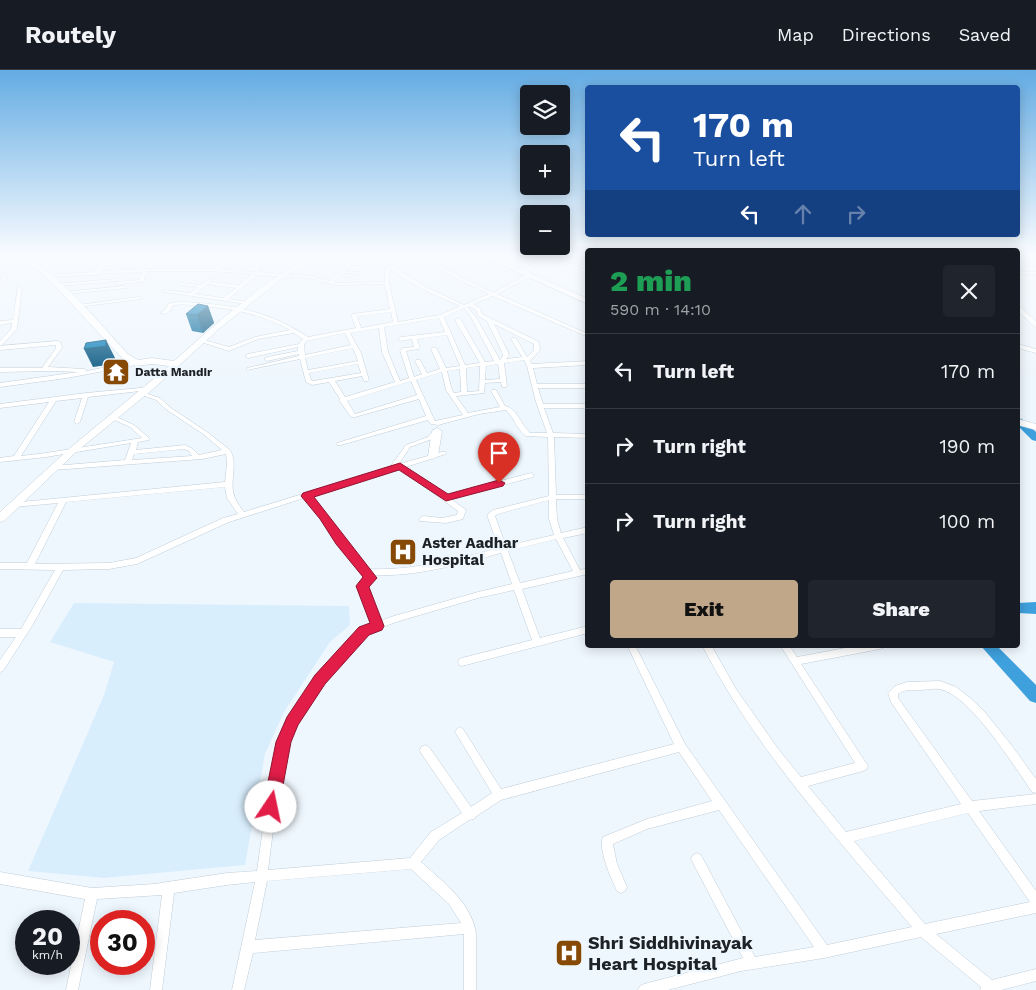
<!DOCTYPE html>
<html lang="en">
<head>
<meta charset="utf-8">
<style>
  :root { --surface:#171b24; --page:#20242c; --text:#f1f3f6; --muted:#9ea1a6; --line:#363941; --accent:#c1a78a }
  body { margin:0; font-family:"Work Sans",sans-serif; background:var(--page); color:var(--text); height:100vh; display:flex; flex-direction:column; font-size:19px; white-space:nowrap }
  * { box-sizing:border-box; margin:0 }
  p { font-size:16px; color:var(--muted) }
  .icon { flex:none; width:28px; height:28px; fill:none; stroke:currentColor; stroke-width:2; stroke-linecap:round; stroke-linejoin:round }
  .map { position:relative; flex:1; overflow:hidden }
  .sheet { position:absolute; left:585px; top:178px; width:435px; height:400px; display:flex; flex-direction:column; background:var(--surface); border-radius:5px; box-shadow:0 2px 12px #0003 }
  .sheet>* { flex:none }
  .hud { position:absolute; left:585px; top:15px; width:435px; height:152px; border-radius:5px; box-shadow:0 2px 12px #0003; background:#1a4fa0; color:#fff; overflow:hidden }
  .tools { position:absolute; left:520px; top:15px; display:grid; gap:10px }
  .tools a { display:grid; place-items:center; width:50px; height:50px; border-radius:5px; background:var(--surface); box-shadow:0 2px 12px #0003; font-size:25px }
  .speed { position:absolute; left:15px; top:840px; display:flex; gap:10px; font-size:25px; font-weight:700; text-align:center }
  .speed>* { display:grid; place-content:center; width:65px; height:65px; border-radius:50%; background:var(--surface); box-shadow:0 2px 12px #0003; line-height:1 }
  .speed small { font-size:12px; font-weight:400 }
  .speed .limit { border:8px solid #d22; background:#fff; color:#111 }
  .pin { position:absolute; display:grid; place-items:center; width:42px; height:42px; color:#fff; margin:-51px -21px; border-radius:50% 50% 50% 0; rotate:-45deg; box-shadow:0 0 5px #0007 }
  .pin .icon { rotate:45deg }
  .me { position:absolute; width:55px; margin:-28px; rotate:11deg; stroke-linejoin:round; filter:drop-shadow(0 0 4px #0008) }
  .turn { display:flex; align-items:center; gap:18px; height:105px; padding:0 25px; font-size:22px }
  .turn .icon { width:65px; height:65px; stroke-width:2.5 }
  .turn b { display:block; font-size:35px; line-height:42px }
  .lanes { display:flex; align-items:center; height:48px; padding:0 25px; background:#0003; justify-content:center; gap:25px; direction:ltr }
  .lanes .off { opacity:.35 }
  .round { display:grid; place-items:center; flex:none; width:52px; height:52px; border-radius:5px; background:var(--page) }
  .head { display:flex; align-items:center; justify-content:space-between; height:85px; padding:0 25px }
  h1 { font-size:30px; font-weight:800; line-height:38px; color:#1e9e55 }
  .action { display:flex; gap:10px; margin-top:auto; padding:10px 25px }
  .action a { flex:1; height:58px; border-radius:5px; background:var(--accent); color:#111; font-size:20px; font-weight:800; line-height:58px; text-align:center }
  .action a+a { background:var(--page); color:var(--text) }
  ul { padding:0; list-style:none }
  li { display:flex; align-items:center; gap:15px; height:75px; padding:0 25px; border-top:1px solid var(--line) }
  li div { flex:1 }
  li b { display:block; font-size:19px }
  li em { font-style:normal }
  header { display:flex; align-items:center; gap:30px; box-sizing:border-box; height:70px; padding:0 25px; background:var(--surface); border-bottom:1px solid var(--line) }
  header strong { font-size:24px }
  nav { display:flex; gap:28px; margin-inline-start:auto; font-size:18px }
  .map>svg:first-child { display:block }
  .built { fill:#d9eefd }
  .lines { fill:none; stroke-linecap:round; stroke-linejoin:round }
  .river { fill:#3ea0dc; fill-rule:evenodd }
  .street-casing { stroke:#c0cdd7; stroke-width:1 }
  .secondary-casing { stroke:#c0cdd7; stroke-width:1 }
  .street { fill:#fff; fill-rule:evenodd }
  .secondary { fill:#fff; fill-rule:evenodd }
  .wall { fill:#0b6d9f }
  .shaded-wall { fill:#095982 }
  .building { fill:#0d7fb9; stroke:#095982 }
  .route { fill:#e11d48; stroke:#92132f }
  .labels { text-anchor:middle; stroke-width:5; stroke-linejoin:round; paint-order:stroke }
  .far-poi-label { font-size:12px; font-weight:bold; fill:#1d2226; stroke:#eff7fe; text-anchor:start }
  .poi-label { font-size:15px; font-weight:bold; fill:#1d2226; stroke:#eff7fe; text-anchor:start }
  .near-poi-label { font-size:18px; font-weight:bold; fill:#1d2226; stroke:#eff7fe; text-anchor:start }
</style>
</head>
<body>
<header>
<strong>Routely</strong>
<nav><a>Map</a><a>Directions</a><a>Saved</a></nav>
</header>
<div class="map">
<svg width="1036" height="920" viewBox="0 0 1036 920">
  <rect width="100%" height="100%" fill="#eff7fe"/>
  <polygon class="built" points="74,533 349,536 350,555 330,572 284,642 265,684 245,795 104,808 28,801 104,625 114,592 50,572"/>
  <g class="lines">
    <g class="river">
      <polygon points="1018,348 1022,349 1036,362 1036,371 1032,370 1018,356"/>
      <polygon points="1036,532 1036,544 1018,543 1018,533"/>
      <polygon points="980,575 996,575 1036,615 1036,633 1030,631"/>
    </g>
    <g class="street-casing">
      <g id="street">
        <path d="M112,182H116L101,201L145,199H213L228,186L180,185L175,182L232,184L234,185V186L219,199L255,202V191L263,182H268L259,191V202L309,206L330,211L346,195L331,194H329V192H348L353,188L351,182H355L357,188L353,192L365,193L367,194L365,195H351L345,201L358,202L360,203V204L343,203L334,212L336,213L385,212V199L388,198V196H392L416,186L410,182H416L420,185L426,182H432L423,186L461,207L493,223L526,205H530V207L497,224L588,264V267L493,226L473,234L480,238L482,244L539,272L540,280L530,291L532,294L588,291V295L533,298L537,314H588V318H538L543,334H588V338H544L553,363L588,364V368L554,367L556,425H588V429H556L557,449L561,463L588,457V463L563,468L580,500L588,498V504L522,519L540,568L588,556V563L462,596L459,595L458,592L459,589L462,588L532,570L514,520L478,528L396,552L367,563L323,613L296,653L289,671L276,737L268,800L410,788L431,762L462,743L421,683L420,680L421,677L425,675L429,677L471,737L492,723L457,665L455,662L457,659L460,657L463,659L501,719L674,674L627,575H635L685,674L827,875L912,857C837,768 755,679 702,575H711L736,619L779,680L801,707L855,693L780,575H789L797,587L861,575H884L883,578L880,579L801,594L868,696L867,699L863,701L808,716L846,762L961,734L891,632L888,623L895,616L907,612L940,611L956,617L969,627L983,640L1009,672L1036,709V723L1032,722C1014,696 970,625 940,619C933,618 926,620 920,620C912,620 904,619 898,624V628L972,731L1036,724V734L979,741L1036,821V843L936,864L992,910L1036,899V911L1001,920H980L981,917L921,867L824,888L741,901L668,920H638L640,916L644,914L743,888L693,793L691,789L693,785L697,783L701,785L755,887L814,877L719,740L647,759L613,774L617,794L627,817L625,821L621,823L617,821C611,808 598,780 603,767L647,749L712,731L679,682L501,730L475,747L474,749L469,750L439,770L421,792C443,812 471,832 476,863V920H464V864L253,883L244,920H232L255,812L227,815L174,823L162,920H150L162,825L97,829L78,920H66L85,829L0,814V802L92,818L154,814L227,803L257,801L266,737L279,671L289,648L317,607L361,559L372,554L359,516L366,508L362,504L361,501L304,428L229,452L137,494L109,499L63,500L32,556L3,601L0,602V590L16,567H0V559H21L55,500L0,499V493H27L58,433L14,437H11L10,435L11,433L225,412L227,393L226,384L202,389L53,400L50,398L53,396L125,390L131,373L46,387L0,392V388L14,386L49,332L0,338V334L86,323L151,317V319L149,320L88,327L80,352L77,354L74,352L82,328L56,331L21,386L46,383L142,368L130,357L110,348L109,347L112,345L134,355L149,368L150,369L149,370L138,372L136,380L185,375L193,379L199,385L222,380L203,364L167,340L156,330L139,324L140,323L142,322L160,328L171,338L207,362L230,380C239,394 228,413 235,428C237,433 241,438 244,442L390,397L406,375L428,367L435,359L437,358L440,360L432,369L410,377L399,394L442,382H446L447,383L446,384L406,397L446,425L531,403L534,405L533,407L451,429L466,440L463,449L446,453L420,451L419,449L423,446L442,448L457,445L458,441L400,399L310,427L368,499C413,501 456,489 499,478L487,445L493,440L549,426L548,367L526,366C517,359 514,348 506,340L479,344L438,355L431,354L428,350L341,375H337L336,374L337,373L426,346L419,329L355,347H351L339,330L340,329L329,312L312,315L306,312L300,289L247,300V298L299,286V284L267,291L264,289L267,287L298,281V277L248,288L245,286L248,284L299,274L303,269L294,263L258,269L229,281L198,271L201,269L229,277L255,267L290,260C262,244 231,238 199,236C191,235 181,233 172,236L170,241L165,244L160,243L166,239L168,234C178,231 188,232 199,233C240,236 274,244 308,267L356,258L351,245L352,244L390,239L385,214L336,215L309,208L258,205L228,229L249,232V234H247L164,222L162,221L164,220L190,223L198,217L182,215H180V213L201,215L210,209L212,210L210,212L239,215L252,204L209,201H147L143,212L118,214H116V212L139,210L142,202L98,204L96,205H94L47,207L45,206L47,205L95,202ZM420,188L457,209L489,224L464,235L426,217L395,198ZM391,200L422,219L460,236L440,245L398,252L389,213V201ZM207,214L236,218L223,228L195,224ZM469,236L476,240L478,246L487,251L502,282L503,286L500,290L476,247L467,237ZM464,238L471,247L494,291L485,292L461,250L458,248L455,250L480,293L465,295L444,247ZM391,242L393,252L361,258L357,246ZM439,248L445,262L401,267L398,269L401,271L412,269L414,277L403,278L400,280L409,308L400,311L388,282L384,257ZM494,254L534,274V280L527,287L516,268H512L511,269L522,287L506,289L509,286L508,282ZM379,258L382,282L395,312L345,327L335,311L362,306L364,311H368L369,310L361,283L350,263ZM345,263L351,275L305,285L304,275L306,271ZM447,265L460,296L446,298L437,279L434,277L431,279L440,299L427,303L420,290H416L415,291L422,304L414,307L406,281L419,279L420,278L417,269ZM353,278L358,291L308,300L305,288ZM524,290L527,296L536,332L547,363H530C521,355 517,338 505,336L496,320H492L491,321L500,337L468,343L456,326L484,323L485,313L501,312L502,317H506L507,316L504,293ZM358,294L361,303L313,311L311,310L309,303ZM498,294L500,309L485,310L486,296ZM480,296L479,321L467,322L466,298ZM460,299L461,322L454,323L452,320L447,301ZM442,302L446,320L463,345L435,351L416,310ZM411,311L417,325L355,344L347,331ZM184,379L189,381L192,386L132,390L134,384ZM225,417L227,428L238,444L223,448L136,488L109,493L35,494L66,432ZM549,430V449L554,465L506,476L495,446L498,444ZM556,469L573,501L520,513L508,481ZM501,483L512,514L478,522L394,546L380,551L367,517L375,508L373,505C417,507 459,494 501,483ZM968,743L1030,832L925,854L854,771ZM411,799L449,834L461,853L255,870L267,811Z"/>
        <polygon points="308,182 316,182 323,185 321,186"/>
        <polygon points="537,182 543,182 588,201 588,204 550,189 523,204 519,204 519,202 547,187"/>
        <polygon points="574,182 580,182 588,185 588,188"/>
        <polygon points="1032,182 1036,182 1036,184"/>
        <rect x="1018" y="202" width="18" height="2"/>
        <polygon points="0,204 9,207 0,214 0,211 4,207 0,206"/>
        <polygon points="115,209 117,209 117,211 59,216 57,215 59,214"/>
        <polygon points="18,216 22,217 17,259 2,275 0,276 0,271 11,259 12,253 0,255 0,251 13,250"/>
        <polygon points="124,216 126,217 126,218 66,224 64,223 66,222"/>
        <polygon points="139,227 141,227 141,229 78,237 76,236 78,235"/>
        <polygon points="58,271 61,273 62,278 48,297 84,299 87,301 136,291 139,293 136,295 67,308 0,317 0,313 78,302 54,301 0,302 0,298 42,298 56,278 56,275 0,280 0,276"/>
        <polygon points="1018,274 1036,279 1036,283 1018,278"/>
      </g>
    </g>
    <g class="secondary-casing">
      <g id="secondary">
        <path d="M8,182C43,182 104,259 128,284L138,290L152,288L174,291C202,266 294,182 329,182L284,207L220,258L152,320L76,382L4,451L0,452V442L70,378L169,296L152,294L136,296L122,288L56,217L38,200Z"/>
        <polygon points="473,182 482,182 588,229 588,234"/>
        <polygon points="1018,235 1036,251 1036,258 1018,241"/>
        <polygon points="1018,349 1036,354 1036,360 1018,355"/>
        <polygon points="437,358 442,361 438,386 433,389 428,386 432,361"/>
      </g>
    </g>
    <use href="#street" class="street"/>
    <use href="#secondary" class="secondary"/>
  </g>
  <polygon class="wall" points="208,236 214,253 203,263 192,261 186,244"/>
  <g class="shaded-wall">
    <polygon points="208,236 214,253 203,263 197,245"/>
    <polygon points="106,270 115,288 114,294 93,297 84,279"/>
  </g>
  <g class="building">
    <polygon points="198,234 208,236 197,245 186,244"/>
    <polygon points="106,270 106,276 84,279 86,273"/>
  </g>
  <linearGradient id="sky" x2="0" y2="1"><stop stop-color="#64ace3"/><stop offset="0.59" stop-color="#f8fbff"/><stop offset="1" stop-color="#f8fbff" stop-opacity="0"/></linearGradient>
  <rect width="1036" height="311" fill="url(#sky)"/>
  <polygon class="route" points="400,393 448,424 499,410 505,413 503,416 446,431 399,400 314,427 377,508 369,517 384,556 382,560 369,565 325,614 298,655 291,672 279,737 277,743 271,745 266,743 263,737 276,672 287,647 315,605 359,557 370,553 356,516 363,507 336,474 320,449 301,426 303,423"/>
  <defs>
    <g id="temple-square" transform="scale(1.4375)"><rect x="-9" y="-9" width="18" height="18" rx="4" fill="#864a06" stroke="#eff7fe"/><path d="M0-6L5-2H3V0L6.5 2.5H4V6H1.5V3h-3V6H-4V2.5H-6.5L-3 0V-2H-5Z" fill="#fff"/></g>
    <g id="hospital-square" transform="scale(1.4375)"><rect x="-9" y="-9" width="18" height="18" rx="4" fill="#864a06" stroke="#eff7fe"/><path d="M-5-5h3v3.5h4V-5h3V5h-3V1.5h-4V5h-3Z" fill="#fff"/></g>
  </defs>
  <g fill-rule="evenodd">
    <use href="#temple-square" x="116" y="302"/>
    <use href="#hospital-square" x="403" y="482"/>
    <use href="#hospital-square" x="569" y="883"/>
  </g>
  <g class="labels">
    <g class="far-poi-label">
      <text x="135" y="306">Datta Mandir</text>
    </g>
    <g class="poi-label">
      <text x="422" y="478">Aster Aadhar<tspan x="422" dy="17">Hospital</tspan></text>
    </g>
    <g class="near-poi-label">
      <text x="588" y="879">Shri Siddhivinayak<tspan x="588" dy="21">Heart Hospital</tspan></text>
    </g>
  </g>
</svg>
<div class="tools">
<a><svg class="icon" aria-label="layers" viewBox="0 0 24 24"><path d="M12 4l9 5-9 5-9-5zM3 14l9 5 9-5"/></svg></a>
<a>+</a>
<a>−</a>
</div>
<div class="speed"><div>20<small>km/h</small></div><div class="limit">30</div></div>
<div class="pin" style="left:499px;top:413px;background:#d93025"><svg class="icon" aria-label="arrive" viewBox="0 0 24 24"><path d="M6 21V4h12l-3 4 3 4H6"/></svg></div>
<svg class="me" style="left:271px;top:737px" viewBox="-20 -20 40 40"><circle r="19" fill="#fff"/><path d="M0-13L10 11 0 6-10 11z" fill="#e11d48"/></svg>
<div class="hud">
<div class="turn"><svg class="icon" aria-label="left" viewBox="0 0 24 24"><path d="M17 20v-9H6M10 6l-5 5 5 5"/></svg><div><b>170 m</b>Turn left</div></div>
<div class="lanes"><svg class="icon" aria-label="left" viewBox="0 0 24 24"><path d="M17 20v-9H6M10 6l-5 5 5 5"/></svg><svg class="icon off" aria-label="ahead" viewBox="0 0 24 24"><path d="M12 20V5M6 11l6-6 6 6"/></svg><svg class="icon off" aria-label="right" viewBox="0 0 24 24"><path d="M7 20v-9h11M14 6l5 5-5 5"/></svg></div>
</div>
<section class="sheet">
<div class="head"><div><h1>2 min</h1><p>590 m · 14:10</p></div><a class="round"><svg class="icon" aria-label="close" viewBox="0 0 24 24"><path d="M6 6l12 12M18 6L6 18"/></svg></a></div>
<ul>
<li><svg class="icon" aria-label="left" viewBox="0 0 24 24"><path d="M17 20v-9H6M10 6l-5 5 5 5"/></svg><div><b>Turn left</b></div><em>170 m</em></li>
<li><svg class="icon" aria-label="right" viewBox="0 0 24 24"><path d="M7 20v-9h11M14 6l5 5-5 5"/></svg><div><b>Turn right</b></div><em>190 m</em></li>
<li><svg class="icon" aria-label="right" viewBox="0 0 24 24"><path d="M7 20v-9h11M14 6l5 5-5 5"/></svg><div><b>Turn right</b></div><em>100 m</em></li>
</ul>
<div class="action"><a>Exit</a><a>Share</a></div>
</section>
</div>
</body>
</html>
